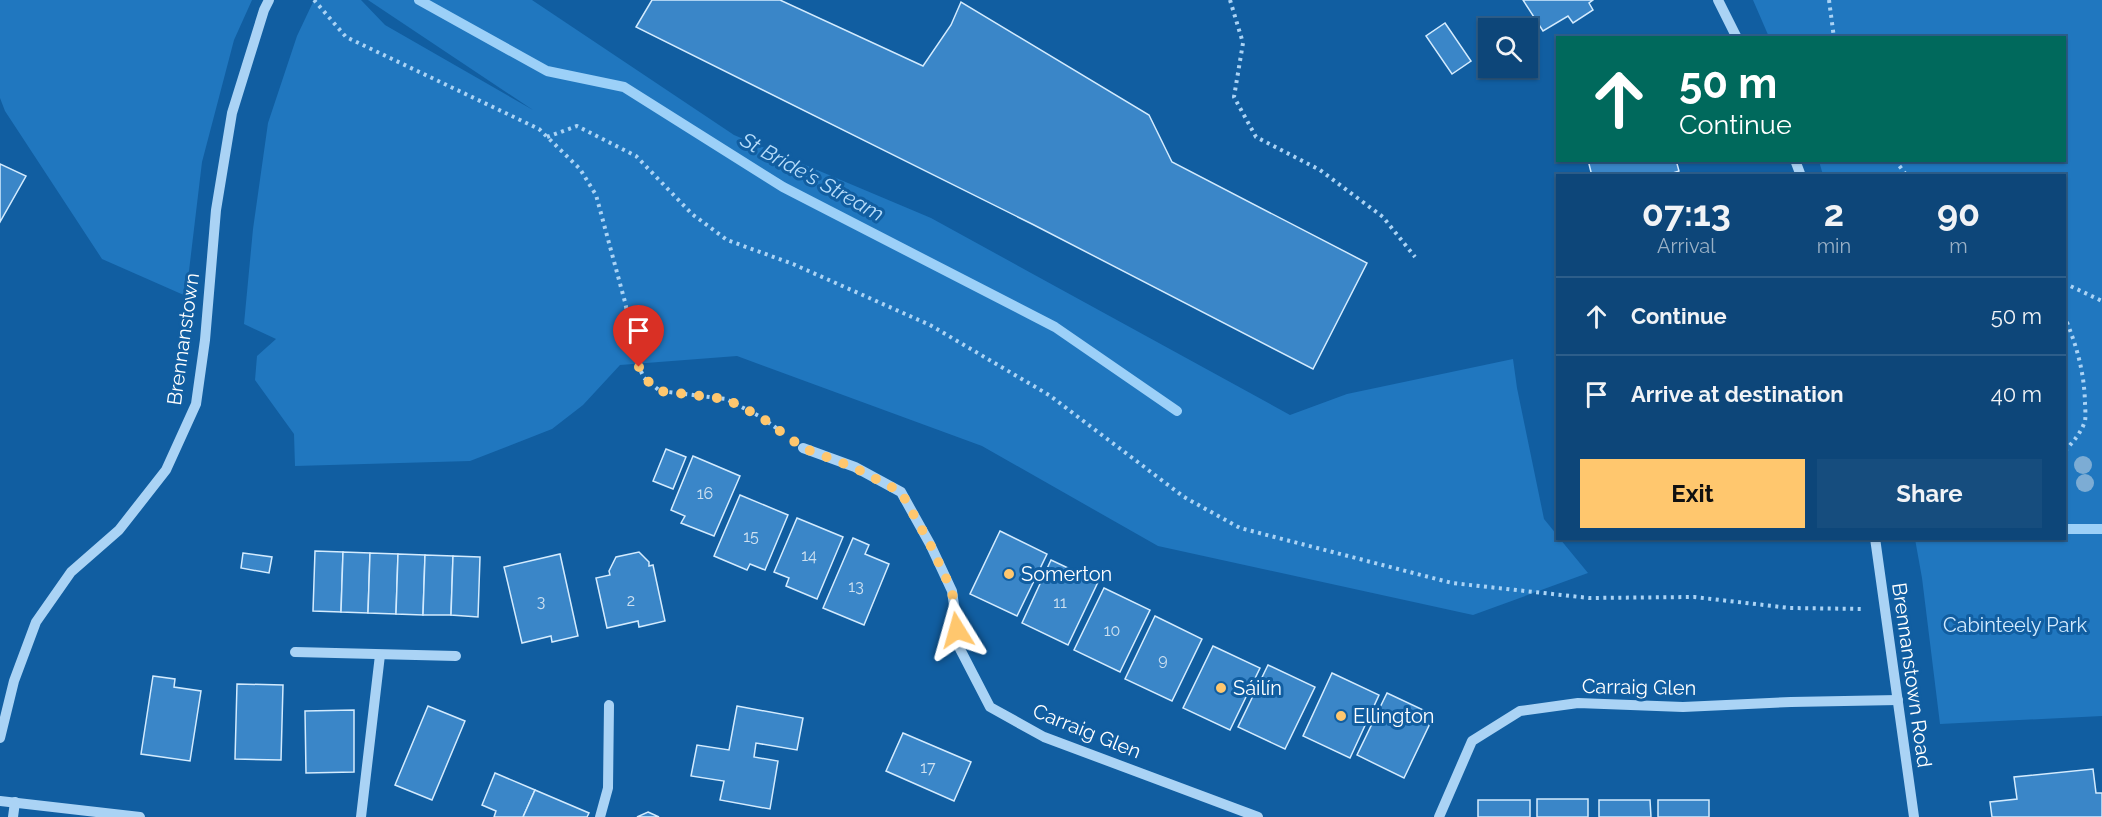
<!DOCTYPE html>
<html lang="en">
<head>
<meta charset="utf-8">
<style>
  :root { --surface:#0d4679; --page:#164d7e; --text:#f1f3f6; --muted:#9ab1c6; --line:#2d5e8a; --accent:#ffc76e }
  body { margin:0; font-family:Raleway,sans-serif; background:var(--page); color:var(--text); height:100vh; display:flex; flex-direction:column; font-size:22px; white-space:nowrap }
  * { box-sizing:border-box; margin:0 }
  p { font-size:20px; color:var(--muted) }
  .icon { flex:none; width:33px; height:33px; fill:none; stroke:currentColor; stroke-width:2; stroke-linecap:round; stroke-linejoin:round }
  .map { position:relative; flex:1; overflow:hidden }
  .panel { position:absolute; left:1556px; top:174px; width:510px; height:366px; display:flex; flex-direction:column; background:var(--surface); border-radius:0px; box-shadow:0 2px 4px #0004,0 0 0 2px var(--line) }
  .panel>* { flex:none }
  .top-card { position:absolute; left:1556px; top:36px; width:510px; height:126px; border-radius:0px; box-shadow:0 2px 4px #0004,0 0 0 2px var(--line); background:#00695c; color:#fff; overflow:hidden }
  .fabs { position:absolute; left:1478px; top:18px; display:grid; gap:12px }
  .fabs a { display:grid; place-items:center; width:60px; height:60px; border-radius:0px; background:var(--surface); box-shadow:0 2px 4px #0004,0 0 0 2px var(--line); font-size:30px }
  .pin { position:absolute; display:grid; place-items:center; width:51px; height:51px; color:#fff; margin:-62px -26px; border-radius:50% 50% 50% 0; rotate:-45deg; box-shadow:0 0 6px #0007 }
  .pin .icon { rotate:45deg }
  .me { position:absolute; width:66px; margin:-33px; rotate:352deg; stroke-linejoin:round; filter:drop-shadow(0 0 4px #0008) }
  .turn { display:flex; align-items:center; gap:21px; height:126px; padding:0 24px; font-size:27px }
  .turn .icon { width:78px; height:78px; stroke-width:2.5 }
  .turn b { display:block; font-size:42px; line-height:51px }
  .eta { display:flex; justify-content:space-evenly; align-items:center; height:102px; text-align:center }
  .eta b { font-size:36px; font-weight:700; line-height:42px }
  .action { display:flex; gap:12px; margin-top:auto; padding:12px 24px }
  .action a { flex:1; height:69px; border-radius:0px; background:var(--accent); color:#111; font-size:24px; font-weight:700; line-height:69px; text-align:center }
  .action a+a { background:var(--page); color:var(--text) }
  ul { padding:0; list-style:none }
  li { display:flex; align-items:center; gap:18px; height:78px; padding:0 24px; border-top:2px solid var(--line) }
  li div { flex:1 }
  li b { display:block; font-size:22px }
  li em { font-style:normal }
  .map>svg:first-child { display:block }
  .green { fill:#2077bf }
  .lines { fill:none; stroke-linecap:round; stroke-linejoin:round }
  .stream { stroke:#9cd0f8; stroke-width:10 }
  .building { fill:#3a86c8; stroke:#d3ebfe; stroke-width:1.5 }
  .path { stroke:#aad3f5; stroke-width:4; stroke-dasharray:3 4.5; stroke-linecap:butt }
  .minor { stroke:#aad3f5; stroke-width:10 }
  .tree { fill:#7cacd4 }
  .route { stroke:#ffc76e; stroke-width:10; stroke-dasharray:0 18 }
  .poi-dot { fill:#ffc76e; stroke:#115ea1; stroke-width:2 }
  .labels { text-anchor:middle; stroke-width:6; stroke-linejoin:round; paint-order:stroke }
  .number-label { font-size:16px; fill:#cee1f1 }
  .street-label { font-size:20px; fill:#fff; stroke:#115ea1 }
  .poi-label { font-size:20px; fill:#fff; stroke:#115ea1; text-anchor:start }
  .park-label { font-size:20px; fill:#d3ebfe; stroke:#115ea1 }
  .water-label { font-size:21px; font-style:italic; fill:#b7ddfb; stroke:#115ea1 }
</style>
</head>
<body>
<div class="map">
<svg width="2102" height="817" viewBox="0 0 2102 817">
  <rect width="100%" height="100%" fill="#115ea1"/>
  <g class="green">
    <polygon points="0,0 252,0 234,40 202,162 186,296 102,259 5,111 0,98"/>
    <polygon points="314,0 361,0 385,25 533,110 368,0 532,0 734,135 931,218 1290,415 1347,394 1513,359 1517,388 1544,519 1557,535 1557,538 1560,539 1588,573 1473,615 1158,546 982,446 737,356 620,365 583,405 552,429 470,461 295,466 294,434 255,380 257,356 276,339 244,324 253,229 268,123 297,36"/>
    <polygon points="1753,0 2102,0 2102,716 1940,724 1922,578 1915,539 2064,538 2064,176 1823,175 1819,161 2064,160 2064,38 1769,37"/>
  </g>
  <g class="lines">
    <g class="stream">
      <polyline points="419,0 547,71 624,87 783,187 1055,327 1177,411"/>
      <polyline points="2064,529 2102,529"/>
    </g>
  </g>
  <g class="building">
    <polygon points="652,0 780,0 923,66 951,25 961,2 1149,115 1172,162 1367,263 1313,369 1032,224 636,27"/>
    <polygon points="1523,0 1593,0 1589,3 1593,10 1573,23 1568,16 1543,31"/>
    <polygon points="1445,23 1471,61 1452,74 1426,36"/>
    <polygon points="1588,160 1676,160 1679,171 1664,176 1592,176"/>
    <polygon points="0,164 26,176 0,222"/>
    <polygon points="666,449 686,457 673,489 653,481"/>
    <polygon points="693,456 740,476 714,536 681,523 685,516 671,510"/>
    <polygon points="740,495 788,515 765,570 750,564 747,570 714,556"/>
    <polygon points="797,518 843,537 817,599 786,586 789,578 774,572"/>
    <polygon points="1000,531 1047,554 1017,616 970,594"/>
    <polygon points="853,538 869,545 865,554 889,564 864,625 823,608"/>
    <polygon points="315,551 343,552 341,612 313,611"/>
    <polygon points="343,552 370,553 368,613 341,612"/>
    <polygon points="639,552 649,562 649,566 653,565 665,621 639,627 638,621 607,628 596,578 610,575 609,571 616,557"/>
    <polygon points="243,553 272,557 269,573 241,568"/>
    <polygon points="370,553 398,554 396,614 368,613"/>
    <polygon points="398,554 425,555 423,615 396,614"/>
    <polygon points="560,554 578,636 552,642 551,636 522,643 504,567"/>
    <polygon points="425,555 453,556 451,615 423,615"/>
    <polygon points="453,556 480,557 478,617 451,615"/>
    <polygon points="1051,560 1098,582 1068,645 1022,623"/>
    <polygon points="1104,588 1150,610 1120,672 1074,650"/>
    <polygon points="1155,616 1202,639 1172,701 1125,679"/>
    <polygon points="1213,646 1260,668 1230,730 1183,708"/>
    <polygon points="1268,665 1315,687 1285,749 1238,727"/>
    <polygon points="1332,673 1379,695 1350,758 1303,736"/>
    <polygon points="153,676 175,679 174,687 201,691 190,761 141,754"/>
    <polygon points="237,684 283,685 281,760 235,759"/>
    <polygon points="1387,693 1434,715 1404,778 1357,755"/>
    <polygon points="428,706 465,721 432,800 395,785"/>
    <polygon points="737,706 803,718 797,750 756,743 754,757 778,761 770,809 720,800 724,781 691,776 697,745 729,750"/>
    <polygon points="354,710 354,772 306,773 305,711"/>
    <polygon points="903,733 971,762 954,801 886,771"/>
    <polygon points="2093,769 2096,793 2102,793 2102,817 1992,817 1990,802 2017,799 2014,777"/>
    <polygon points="495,773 535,790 523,817 494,817 496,811 482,805"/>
    <polygon points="535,790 589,813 587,817 523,817"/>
    <rect x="1537" y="799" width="51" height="18"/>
    <rect x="1478" y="800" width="52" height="17"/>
    <polygon points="1599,800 1650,800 1651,817 1599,817"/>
    <rect x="1658" y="800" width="51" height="17"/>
    <polygon points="648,812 659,817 637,817"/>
  </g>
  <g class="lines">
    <g class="path">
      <polyline points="314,0 346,37 539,129 580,169 596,195 625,302 639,367 644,378 660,391 726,399 761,417 786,435"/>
      <polyline points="1230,0 1243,43 1234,97 1256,137 1320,170 1383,217 1415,257"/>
      <polyline points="1829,0 1834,38"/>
      <polyline points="547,137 577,126 636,156 692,214 727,240 793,264 930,325 1049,395 1184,497 1240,528 1452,583 1589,598 1694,597 1790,608 1863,609"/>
      <polyline points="1895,160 1907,176"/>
      <polyline points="2064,283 2102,301"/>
      <path d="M2064,315C2076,344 2084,370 2085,402C2085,408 2086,415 2085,421C2081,433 2073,442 2064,452"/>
    </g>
    <g class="minor">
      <polyline points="1718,0 1737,38"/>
      <polyline points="1795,160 1801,176"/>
      <polyline points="803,448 855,467 901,492 930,544 952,591 960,649 990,707 1044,737 1258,817"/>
      <polyline points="1875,538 1914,817"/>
      <polyline points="295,652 456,656"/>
      <polyline points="0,738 14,681 36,622 71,572 119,530 166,470 196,404 205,340 216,210 232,113 264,10 269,0"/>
      <polyline points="0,801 140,817"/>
      <polyline points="13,817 15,802"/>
      <polyline points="361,817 380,655"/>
      <polyline points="600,817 608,788 609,705"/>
      <polyline points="1439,817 1472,741 1520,711 1578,703 1683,707 1791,702 1898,700"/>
    </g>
  </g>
  <g class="tree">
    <circle cx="2083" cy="465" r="9"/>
    <circle cx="2085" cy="483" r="9"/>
  </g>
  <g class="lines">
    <polyline class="route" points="639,367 644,378 660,391 726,399 761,417 803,448 855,468 901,492 930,544 952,591 957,630"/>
  </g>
  <g class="poi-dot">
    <circle cx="1009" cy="574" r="6"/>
    <circle cx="1221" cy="688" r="6"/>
    <circle cx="1341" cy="716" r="6"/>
  </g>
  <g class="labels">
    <g class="number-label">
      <text x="705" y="499">16</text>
      <text x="751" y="542">15</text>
      <text x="809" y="561">14</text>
      <text x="856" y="592">13</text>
      <text x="631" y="606">2</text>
      <text x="541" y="607">3</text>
      <text x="1060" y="608">11</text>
      <text x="1112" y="636">10</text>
      <text x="1163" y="665">9</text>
      <text x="928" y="773">17</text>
    </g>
    <g class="street-label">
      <text transform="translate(183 339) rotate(-82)" y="7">Brennanstown</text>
      <text transform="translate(1912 675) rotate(82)" y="7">Brennanstown Road</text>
      <text transform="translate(1639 687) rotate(1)" y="7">Carraig Glen</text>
      <text transform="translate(1087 731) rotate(22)" y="7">Carraig Glen</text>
    </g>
    <g class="poi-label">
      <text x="1021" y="581">Somerton</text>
      <text x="1233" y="695">Sáilín</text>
      <text x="1353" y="723">Ellington</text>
    </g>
    <g class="park-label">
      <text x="2015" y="632">Cabinteely Park</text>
    </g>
    <g class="water-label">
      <text transform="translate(812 177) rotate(29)" y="7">St Bride's Stream</text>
    </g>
  </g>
</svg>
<div class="fabs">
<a><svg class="icon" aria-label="search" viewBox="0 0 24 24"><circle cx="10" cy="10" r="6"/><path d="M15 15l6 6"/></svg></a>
</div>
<div class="pin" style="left:639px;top:367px;background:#d93025"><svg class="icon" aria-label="arrive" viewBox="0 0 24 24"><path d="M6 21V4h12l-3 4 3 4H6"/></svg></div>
<svg class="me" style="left:957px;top:630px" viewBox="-20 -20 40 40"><path d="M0-17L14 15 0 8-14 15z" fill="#ffc76e" stroke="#fff" stroke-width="4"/></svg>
<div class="top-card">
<div class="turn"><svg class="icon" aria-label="ahead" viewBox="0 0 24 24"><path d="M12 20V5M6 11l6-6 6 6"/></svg><div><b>50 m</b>Continue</div></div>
</div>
<section class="panel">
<div class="eta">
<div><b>07:13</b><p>Arrival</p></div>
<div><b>2</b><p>min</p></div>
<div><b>90</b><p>m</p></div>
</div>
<ul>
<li><svg class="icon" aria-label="ahead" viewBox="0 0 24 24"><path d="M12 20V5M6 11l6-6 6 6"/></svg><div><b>Continue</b></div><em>50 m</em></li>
<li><svg class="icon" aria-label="arrive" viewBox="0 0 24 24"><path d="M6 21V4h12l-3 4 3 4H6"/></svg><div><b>Arrive at destination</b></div><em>40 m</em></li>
</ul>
<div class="action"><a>Exit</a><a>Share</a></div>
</section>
</div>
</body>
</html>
